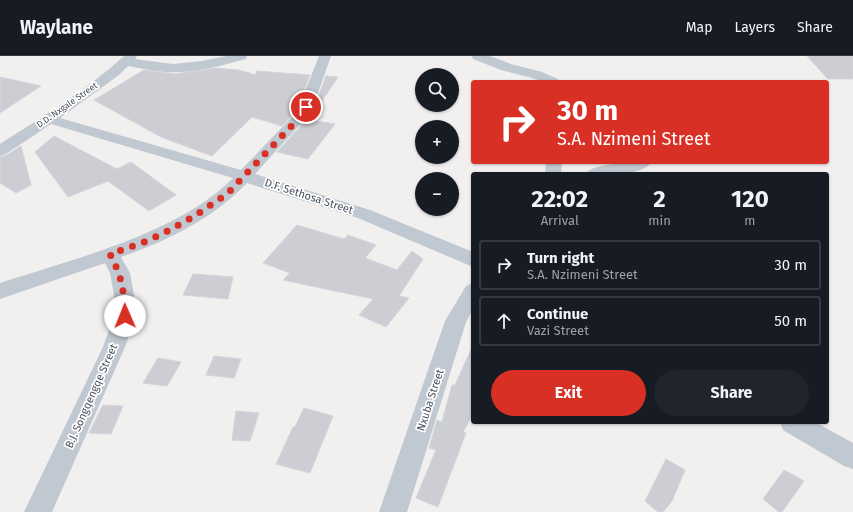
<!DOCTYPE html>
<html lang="en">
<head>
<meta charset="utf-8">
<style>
  :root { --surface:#171b24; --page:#20242c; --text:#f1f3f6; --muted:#9ea1a6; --line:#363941; --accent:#d93025 }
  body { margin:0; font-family:"Fira Sans",sans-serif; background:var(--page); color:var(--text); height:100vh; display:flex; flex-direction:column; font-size:15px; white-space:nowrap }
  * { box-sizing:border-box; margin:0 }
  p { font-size:13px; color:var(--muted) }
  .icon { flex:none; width:22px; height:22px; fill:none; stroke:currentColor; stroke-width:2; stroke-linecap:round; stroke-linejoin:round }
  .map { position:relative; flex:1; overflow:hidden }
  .details { position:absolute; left:471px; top:116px; width:358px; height:252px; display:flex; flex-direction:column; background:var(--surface); border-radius:4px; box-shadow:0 1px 3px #0004 }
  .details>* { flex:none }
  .guide { position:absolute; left:471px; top:24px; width:358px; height:84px; border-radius:4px; box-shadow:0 1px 3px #0004; background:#d93025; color:#fff; overflow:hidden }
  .fabs { position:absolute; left:415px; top:12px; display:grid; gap:8px }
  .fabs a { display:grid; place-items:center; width:44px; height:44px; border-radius:50%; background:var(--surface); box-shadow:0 1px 3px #0004; font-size:20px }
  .pin { position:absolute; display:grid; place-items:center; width:34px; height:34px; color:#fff; margin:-17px; border:2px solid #fff; border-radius:50%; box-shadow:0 1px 4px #0007 }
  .me { position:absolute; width:44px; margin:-22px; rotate:359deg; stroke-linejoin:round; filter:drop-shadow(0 0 3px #0008) }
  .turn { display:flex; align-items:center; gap:14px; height:84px; padding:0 20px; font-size:18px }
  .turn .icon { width:52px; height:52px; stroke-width:2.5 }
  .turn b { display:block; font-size:28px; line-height:34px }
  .eta { display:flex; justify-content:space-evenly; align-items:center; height:68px; text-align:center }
  .eta b { font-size:24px; font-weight:700; line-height:28px }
  .primary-button { display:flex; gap:8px; margin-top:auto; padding:8px 20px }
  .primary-button a { flex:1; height:46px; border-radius:24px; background:var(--accent); color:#fff; font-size:16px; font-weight:700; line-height:46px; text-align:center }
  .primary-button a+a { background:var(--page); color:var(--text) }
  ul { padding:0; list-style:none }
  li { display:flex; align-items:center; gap:12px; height:50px; margin:0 8px 6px; padding:0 12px; border:2px solid var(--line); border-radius:4px }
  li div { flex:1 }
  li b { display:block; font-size:15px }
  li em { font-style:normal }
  header { display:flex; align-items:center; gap:24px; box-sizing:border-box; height:56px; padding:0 20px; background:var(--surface); border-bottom:1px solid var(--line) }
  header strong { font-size:19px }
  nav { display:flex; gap:22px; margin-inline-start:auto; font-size:14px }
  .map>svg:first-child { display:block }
  .building { fill:#ccced4; stroke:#d3d5db }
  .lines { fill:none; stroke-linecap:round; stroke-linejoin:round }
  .street { fill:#c0c8d1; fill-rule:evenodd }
  .route { stroke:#d93025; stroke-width:7; stroke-dasharray:0 12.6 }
  .labels { text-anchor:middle; stroke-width:3.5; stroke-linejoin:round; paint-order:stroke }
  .far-street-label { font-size:9px; fill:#47515d; stroke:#fff }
  .street-label { font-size:11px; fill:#47515d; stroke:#fff }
</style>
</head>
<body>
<header>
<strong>Waylane</strong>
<nav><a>Map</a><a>Layers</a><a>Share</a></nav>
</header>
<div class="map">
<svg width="853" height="456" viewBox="0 0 853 456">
  <rect width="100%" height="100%" fill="#f2efef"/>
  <g class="building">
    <polygon points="807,0 853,0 853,23 828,23"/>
    <polygon points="216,12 239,14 256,19 256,15 310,19 298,50 293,58 282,70 252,61 212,100 161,81 94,44 144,14 175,18"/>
    <polygon points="326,20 338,21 309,64 335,68 308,103 277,96 308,62 314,52"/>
    <polygon points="0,21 41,30 0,57"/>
    <polygon points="54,80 117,113 131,106 176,139 149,155 108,125 68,141 35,96"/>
    <polygon points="21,90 31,129 16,137 0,127 0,101 7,99"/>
    <polygon points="297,169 344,183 348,179 376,189 365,202 397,214 412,195 423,203 399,240 409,242 386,271 359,259 373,243 283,224 290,217 263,207"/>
    <polygon points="193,218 233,221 228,243 183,239"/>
    <polygon points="473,289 473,358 463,376 466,377 438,451 416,442 436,394 429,392 437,364 442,366 452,329 455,329"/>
    <polygon points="214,300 241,303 234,322 206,319"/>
    <polygon points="158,302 181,306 167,330 143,327"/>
    <polygon points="103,349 123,350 111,378 89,377"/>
    <polygon points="304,352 333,360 310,417 276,408 293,371 295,371"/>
    <polygon points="236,355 259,357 250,385 232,384"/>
    <polygon points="666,403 685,414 672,445 663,456 658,456 645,445"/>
    <polygon points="784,414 804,425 782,456 779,456 763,443"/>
  </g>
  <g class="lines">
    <g class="street">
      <path d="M124,0H137L135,3L173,8L202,5L226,0H247L246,3C219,10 193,18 165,16C153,15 140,12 128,10L119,19L60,62L241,114L294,59L299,51L319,0H331L313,51L307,61L255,118L370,154L473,196V211L358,162L247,127C214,162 167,185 121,201L130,217L134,239L136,260L125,291L52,456H24L103,291L114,260V239L110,217L105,207L0,243V227C73,203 178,178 233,122L51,68L6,98L0,100V88C42,61 87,34 124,0Z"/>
      <polygon points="472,0 490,0 511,8 542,16 558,23 560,26 542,26 532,22 501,14 473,3"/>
      <polygon points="546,106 562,106 561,118 545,118"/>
      <path d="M628,106H652C642,121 601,118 585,118C591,109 617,108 628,106Z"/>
      <polygon points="473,227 473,253 466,266 407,456 379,456 445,265 466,230"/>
      <polygon points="780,366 815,366 853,387 853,413 844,410 783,374"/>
    </g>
  </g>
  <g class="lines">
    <path class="route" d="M125,260C124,234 122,221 110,198L142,187L164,177L193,161L227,138L300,61L306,51"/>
  </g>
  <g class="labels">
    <g class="far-street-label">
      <text transform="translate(67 49) rotate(-35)" y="3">D.D. Nxgale Street</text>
    </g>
    <g class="street-label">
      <text transform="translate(309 140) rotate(18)" y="4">D.F. Sethosa Street</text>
      <text transform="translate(91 340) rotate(-66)" y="4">B.J. Songqengqe Street</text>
      <text transform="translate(430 344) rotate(-72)" y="4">Nxuba Street</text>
    </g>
  </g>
</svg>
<div class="fabs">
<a><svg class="icon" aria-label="search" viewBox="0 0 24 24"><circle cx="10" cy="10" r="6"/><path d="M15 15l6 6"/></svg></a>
<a>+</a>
<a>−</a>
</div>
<div class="pin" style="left:306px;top:51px;background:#d93025"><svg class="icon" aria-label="arrive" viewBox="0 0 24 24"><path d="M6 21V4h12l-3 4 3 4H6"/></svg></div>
<svg class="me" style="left:125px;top:260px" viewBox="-20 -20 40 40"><circle r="19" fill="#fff"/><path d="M0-13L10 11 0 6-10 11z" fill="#d93025"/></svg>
<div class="guide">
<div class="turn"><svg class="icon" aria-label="right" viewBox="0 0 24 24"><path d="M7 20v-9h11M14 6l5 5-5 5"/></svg><div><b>30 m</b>S.A. Nzimeni Street</div></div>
</div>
<section class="details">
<div class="eta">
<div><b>22:02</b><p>Arrival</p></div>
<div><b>2</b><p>min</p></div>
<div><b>120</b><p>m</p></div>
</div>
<ul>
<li><svg class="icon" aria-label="right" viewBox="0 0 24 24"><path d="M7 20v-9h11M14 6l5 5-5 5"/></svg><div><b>Turn right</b><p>S.A. Nzimeni Street</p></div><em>30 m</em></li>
<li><svg class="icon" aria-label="ahead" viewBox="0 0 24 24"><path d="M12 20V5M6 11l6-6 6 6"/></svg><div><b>Continue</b><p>Vazi Street</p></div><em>50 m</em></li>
</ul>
<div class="primary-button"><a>Exit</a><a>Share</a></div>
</section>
</div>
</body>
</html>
